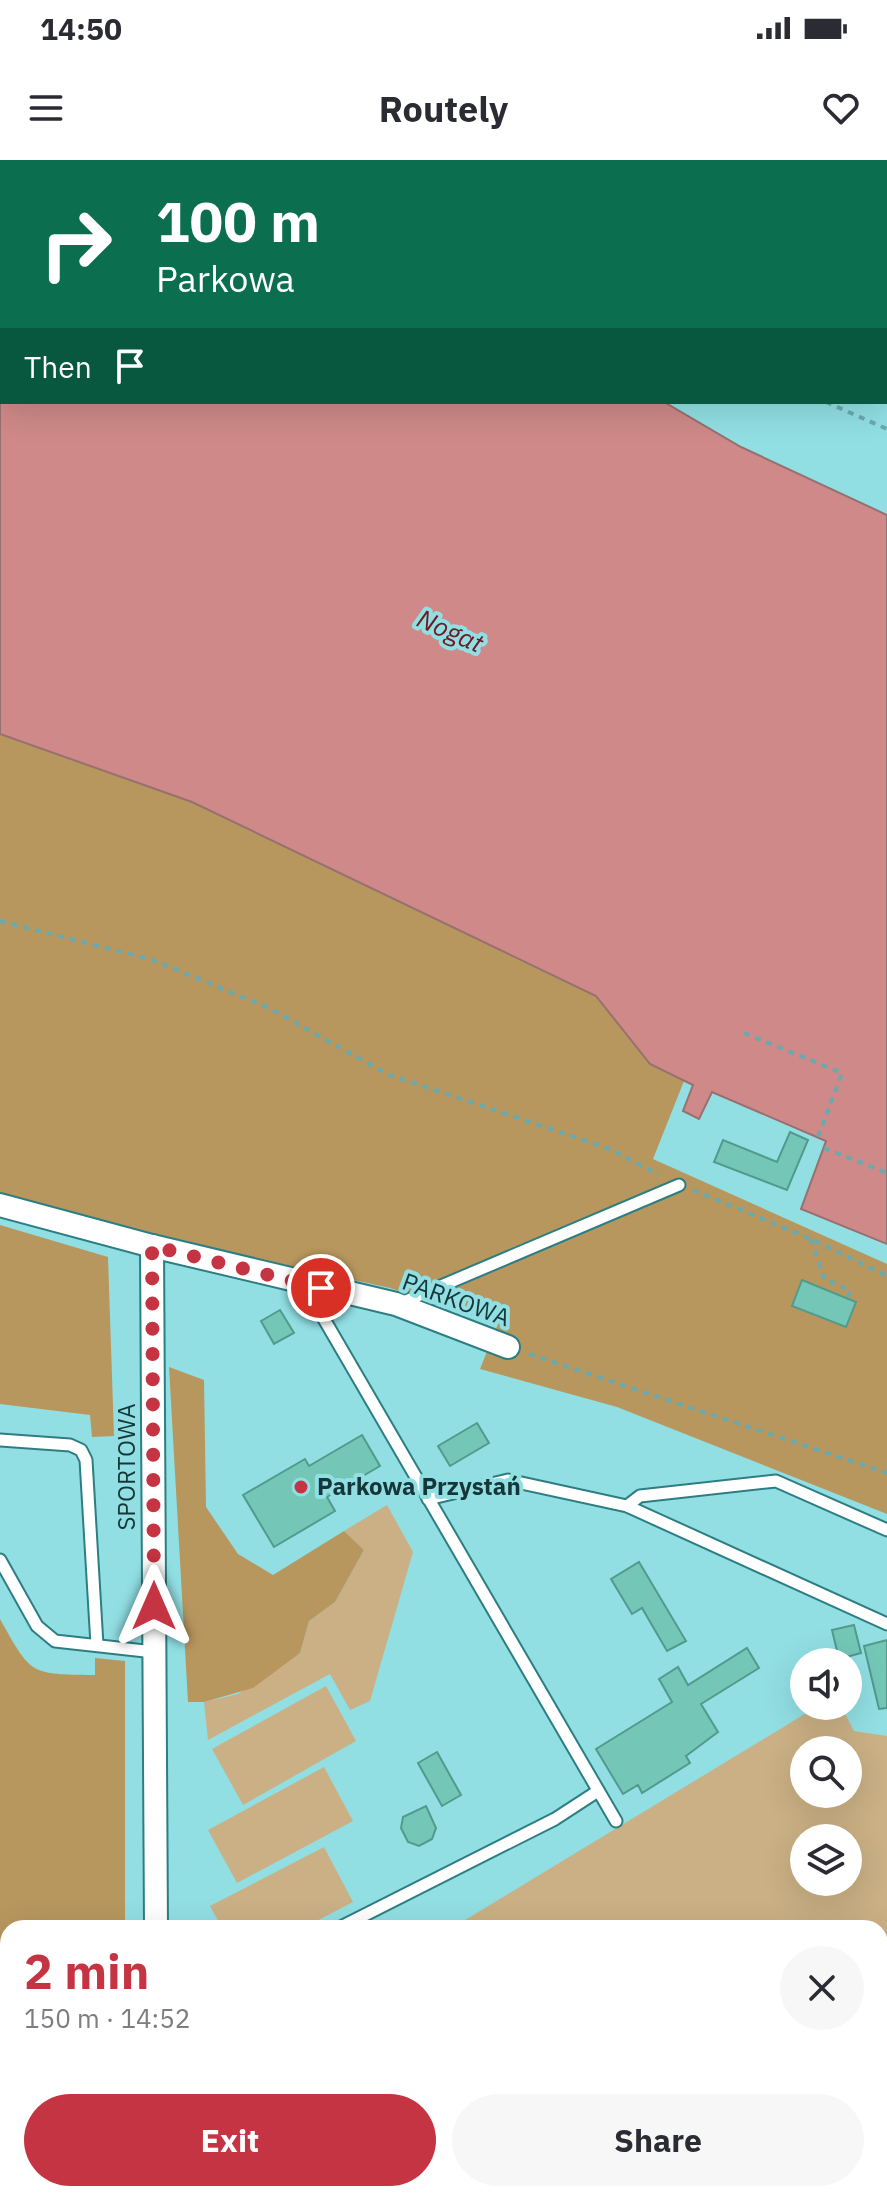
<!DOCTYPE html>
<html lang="en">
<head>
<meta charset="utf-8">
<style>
  :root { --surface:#fff; --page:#f7f7f7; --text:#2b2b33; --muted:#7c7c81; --accent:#c53442 }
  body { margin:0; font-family:"IBM Plex Sans",sans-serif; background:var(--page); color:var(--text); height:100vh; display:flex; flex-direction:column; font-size:30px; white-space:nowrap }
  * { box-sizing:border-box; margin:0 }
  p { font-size:26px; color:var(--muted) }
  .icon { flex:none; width:44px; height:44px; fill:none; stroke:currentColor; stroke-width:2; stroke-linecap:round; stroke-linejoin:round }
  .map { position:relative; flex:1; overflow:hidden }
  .drawer { position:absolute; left:0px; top:1760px; width:888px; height:282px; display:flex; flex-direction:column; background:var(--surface); border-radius:24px 24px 0 0; box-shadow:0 8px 32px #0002 }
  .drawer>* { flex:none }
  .banner { position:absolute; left:0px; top:0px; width:888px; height:244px; box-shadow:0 8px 32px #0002; background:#0b6e4f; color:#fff; overflow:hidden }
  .tools { position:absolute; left:790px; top:1488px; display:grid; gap:16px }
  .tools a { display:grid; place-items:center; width:72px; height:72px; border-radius:50%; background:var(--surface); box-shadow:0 8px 32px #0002; font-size:40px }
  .pin { position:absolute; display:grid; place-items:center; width:68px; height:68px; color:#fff; margin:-34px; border:4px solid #fff; border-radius:50%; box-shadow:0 2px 8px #0007 }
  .me { position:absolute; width:88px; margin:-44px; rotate:0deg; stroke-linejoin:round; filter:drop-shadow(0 0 6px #0008) }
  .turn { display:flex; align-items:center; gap:28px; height:168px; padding:0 24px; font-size:36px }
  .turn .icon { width:104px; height:104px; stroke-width:2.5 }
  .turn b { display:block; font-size:56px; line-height:68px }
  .then { display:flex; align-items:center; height:76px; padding:0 24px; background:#0003; gap:16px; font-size:30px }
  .round { display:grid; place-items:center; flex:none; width:84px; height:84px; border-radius:42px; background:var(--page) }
  .summary { display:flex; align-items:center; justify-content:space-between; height:136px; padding:0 24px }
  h1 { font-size:48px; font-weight:700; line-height:60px; color:var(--accent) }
  .primary-button { display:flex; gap:16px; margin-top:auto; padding:16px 24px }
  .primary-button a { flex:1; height:92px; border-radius:48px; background:var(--accent); color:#fff; font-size:32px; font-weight:700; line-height:92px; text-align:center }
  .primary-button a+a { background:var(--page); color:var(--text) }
  .status { display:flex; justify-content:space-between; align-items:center; height:56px; padding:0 40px; background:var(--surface); direction:ltr }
  .status svg { height:22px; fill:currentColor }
  header { display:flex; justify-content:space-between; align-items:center; height:104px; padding:0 24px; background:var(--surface); font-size:36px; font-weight:700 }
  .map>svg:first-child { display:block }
  .green { fill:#cab084; fill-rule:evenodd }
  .forest { fill:#b8975e }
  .water { fill:#ce8988; stroke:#977070; stroke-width:2 }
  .building { fill:#74c7b7; stroke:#519a8c; stroke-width:2 }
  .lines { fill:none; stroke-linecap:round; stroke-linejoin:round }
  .lane-casing { stroke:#2d7e82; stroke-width:15 }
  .street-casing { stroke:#2d7e82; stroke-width:26 }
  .path { stroke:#6aaaae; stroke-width:4; stroke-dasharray:6 6; stroke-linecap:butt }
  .lane { stroke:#fff; stroke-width:11 }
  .street { stroke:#fff; stroke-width:22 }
  .route { stroke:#c53442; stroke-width:14; stroke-dasharray:0 25.2 }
  .poi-dot { fill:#c53442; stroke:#91dfe3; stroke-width:3 }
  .labels { text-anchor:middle; stroke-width:8; stroke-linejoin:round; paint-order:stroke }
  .street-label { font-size:24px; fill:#163739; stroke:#91dfe3 }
  .poi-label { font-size:24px; font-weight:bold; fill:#163739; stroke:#91dfe3; text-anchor:start }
  .water-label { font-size:26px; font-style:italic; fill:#6d1a22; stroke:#91dfe3 }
</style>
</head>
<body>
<div class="status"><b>14:50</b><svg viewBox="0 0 49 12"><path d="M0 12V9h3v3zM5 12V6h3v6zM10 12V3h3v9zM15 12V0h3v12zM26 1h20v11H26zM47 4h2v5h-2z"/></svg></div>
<header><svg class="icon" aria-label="menu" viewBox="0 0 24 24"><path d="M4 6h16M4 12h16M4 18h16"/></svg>Routely<svg class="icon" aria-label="heart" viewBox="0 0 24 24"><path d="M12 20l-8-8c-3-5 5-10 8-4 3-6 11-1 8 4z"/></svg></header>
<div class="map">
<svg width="887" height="2041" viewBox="0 0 887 2041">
  <rect width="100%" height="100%" fill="#91dfe3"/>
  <g class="green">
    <polygon points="387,1345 413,1392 370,1541 350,1550 330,1514 208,1580 204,1542 238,1534 300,1493 309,1461 335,1442 364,1390 344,1371"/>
    <polygon points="326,1526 356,1581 243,1645 212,1589"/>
    <path d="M818,1546H841L854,1571L887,1576V1892L880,1897V1768H452ZM804,1590H848V1634H804ZM804,1678H848V1722H804Z"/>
    <polygon points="324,1607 353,1661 237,1723 208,1670"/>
    <polygon points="324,1687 353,1742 303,1768 222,1768 210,1746"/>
    <polygon points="887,1954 887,2041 735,2041 747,2034 880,2034 880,1958"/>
    <polygon points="183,2034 438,2034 447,2041 183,2041"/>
    <polygon points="510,2034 650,2034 638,2041 522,2041"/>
  </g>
  <g class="forest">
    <polygon points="0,574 192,642 597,836 650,904 684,921 653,999 887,1104 887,1354 617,1247 480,1209 498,1164 390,1128 0,1042"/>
    <polygon points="0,1065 108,1097 114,1276 92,1277 90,1255 0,1244"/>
    <polygon points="169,1207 204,1220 206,1347 238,1394 273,1415 344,1371 364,1390 335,1442 309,1461 300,1493 253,1528 204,1542 188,1542"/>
    <path d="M0,1459C32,1516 30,1514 95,1515V1498L125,1501V1768H8V2034H125V2041H0Z"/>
  </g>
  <polygon class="water" points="0,15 2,242 664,242 741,287 887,355 887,1084 801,1049 826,981 712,932 699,959 683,951 693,925 650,904 596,836 192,642 0,574"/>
  <g class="building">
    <polygon points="790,972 808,980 787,1030 714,1002 723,980 777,1002"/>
    <polygon points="802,1120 856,1142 846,1167 792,1146"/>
    <polygon points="280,1150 294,1173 274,1184 261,1161"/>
    <polygon points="477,1263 489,1283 450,1306 438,1286"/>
    <polygon points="362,1275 380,1306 327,1337 335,1351 274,1387 243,1335 305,1299 309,1306"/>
    <polygon points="639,1402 686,1481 667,1491 642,1448 632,1454 611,1419"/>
    <polygon points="854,1465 861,1493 839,1499 832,1470"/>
    <polygon points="887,1480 887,1548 879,1549 864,1486"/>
    <polygon points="747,1488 759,1508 701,1544 718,1572 686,1596 690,1603 642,1633 638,1625 623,1634 596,1589 672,1542 659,1519 678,1507 688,1525"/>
    <polygon points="437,1592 461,1635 442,1646 418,1603"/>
    <polygon points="426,1646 436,1668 432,1679 419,1686 408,1682 401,1668 403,1657"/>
  </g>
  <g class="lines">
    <g class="lane-casing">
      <g id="lane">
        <polyline points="321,1128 324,1159 616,1661"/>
        <polyline points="401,1143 679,1025"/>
        <polyline points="0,1280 70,1285 81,1290 86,1300 97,1485"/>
        <polyline points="428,1339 508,1320 627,1346 887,1464"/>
        <polyline points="627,1346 640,1336 776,1321 887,1370"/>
        <polyline points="0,1400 37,1466 55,1481 154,1492"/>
        <polyline points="339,1768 555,1659 598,1631"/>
      </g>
    </g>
    <g class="street-casing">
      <g id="street">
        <polyline points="0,1045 152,1086 396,1144 508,1187"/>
        <polyline points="152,1086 156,1768"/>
        <polyline points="156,2041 156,2034"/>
      </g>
    </g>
    <g class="path">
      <polyline points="249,0 255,2"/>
      <polyline points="826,242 887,269"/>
      <polyline points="0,761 153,800 269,848 387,914 610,989 659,1015"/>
      <polyline points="744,873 842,913 818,977"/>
      <polyline points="824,988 887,1013"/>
      <polyline points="693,1030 811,1079 887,1116"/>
      <polyline points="811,1079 824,1119 850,1130 848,1137"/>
      <polyline points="529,1194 887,1313"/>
      <polyline points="0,2040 133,2034"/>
    </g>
    <use href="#lane" class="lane"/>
    <use href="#street" class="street"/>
  </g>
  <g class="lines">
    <polyline class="route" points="154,1446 152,1086 321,1128"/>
  </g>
  <circle class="poi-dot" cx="301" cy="1327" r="8"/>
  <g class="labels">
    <g class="street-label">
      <text transform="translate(456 1140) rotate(20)" y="8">PARKOWA</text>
      <text transform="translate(127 1307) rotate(-90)" y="8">SPORTOWA</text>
    </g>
    <g class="poi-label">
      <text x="317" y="1335">Parkowa Przystań</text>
    </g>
    <g class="water-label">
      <text transform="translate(450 471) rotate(24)" y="9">Nogat</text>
    </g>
  </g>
</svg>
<div class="tools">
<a><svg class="icon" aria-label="sound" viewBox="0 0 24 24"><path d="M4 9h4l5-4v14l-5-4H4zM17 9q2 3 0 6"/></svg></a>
<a><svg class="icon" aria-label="search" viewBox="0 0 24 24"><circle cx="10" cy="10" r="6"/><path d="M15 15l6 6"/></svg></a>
<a><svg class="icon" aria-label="layers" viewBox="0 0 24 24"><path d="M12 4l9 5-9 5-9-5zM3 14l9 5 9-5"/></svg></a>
</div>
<div class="pin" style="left:321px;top:1128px;background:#d93025"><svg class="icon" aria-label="arrive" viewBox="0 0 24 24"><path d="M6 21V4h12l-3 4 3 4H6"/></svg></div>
<svg class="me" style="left:154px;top:1446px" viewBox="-20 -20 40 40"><path d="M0-17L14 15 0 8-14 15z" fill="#c53442" stroke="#fff" stroke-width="4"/></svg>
<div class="banner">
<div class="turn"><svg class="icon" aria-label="right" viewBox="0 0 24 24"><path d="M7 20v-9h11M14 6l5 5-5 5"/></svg><div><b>100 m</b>Parkowa</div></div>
<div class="then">Then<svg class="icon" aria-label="arrive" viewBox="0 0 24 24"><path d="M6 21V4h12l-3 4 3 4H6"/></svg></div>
</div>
<section class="drawer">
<div class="summary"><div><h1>2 min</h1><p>150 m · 14:52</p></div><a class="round"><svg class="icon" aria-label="close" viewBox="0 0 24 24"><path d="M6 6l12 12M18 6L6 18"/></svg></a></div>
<div class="primary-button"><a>Exit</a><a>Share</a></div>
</section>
</div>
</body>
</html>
